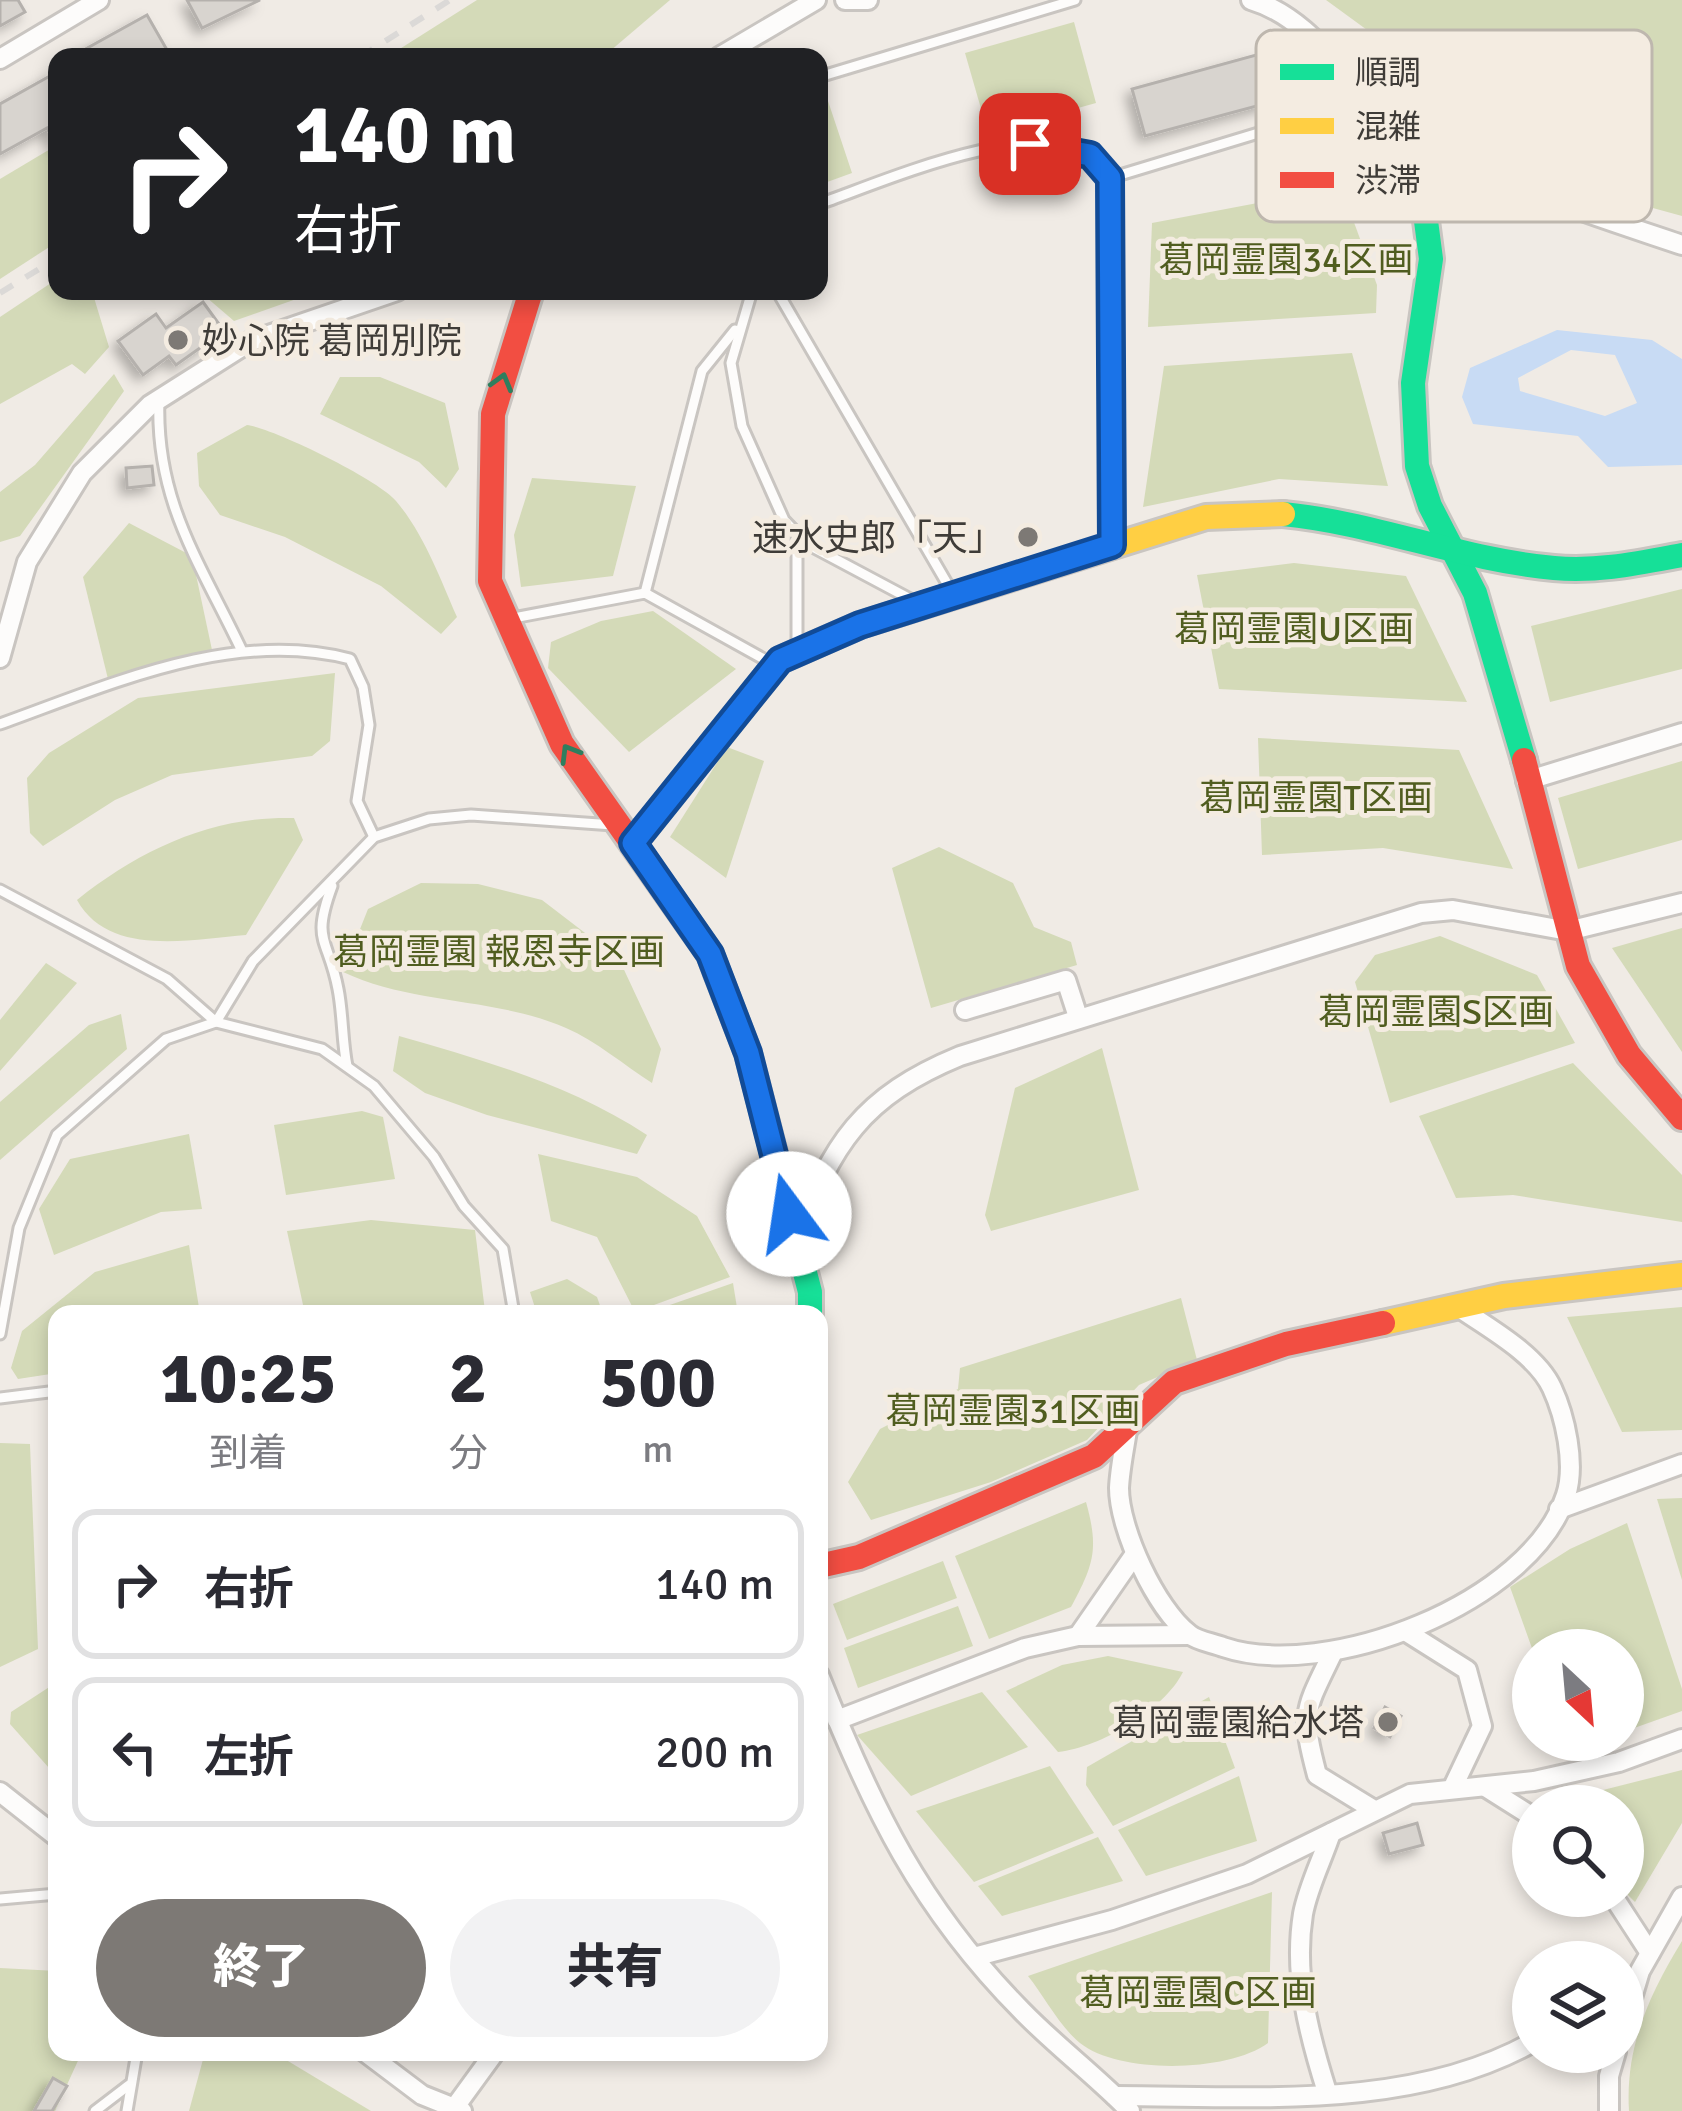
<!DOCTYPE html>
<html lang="ja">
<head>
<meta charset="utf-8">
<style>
  :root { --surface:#fff; --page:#f2f2f3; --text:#2b2b33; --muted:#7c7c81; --line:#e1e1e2; --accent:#7d7975 }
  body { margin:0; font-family:Signika,"Noto Sans JP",sans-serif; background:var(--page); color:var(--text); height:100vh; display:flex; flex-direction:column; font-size:45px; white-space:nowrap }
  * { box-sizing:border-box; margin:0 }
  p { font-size:39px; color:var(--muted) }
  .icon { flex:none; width:66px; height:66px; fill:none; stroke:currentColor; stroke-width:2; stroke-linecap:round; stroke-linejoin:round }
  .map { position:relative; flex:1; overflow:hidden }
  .sheet { position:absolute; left:48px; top:1305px; width:780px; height:756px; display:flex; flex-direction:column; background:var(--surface); border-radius:24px; box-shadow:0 6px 18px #0003 }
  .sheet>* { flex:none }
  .guide { position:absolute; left:48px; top:48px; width:780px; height:252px; border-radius:24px; box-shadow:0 6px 18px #0003; background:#202124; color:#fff; overflow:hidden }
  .needle { width:78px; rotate:154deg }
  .buttons { position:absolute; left:1512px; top:1629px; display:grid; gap:24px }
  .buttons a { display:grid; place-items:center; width:132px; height:132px; border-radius:50%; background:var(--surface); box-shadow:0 6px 18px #0003; font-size:60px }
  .pin { position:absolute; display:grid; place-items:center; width:102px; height:102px; color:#fff; margin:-51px; border-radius:24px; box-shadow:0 6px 18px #0006 }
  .me { position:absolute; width:132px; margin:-66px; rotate:346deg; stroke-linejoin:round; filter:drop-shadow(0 0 9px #0008) }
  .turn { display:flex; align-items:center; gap:42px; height:252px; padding:0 48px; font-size:54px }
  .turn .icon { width:156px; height:156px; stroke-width:2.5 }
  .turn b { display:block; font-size:84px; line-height:102px }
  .eta { display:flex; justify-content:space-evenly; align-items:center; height:204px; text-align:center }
  .eta b { font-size:72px; font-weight:800; line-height:84px }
  .cta { display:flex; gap:24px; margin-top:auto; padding:24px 48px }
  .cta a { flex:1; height:138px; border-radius:72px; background:var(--accent); color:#fff; font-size:48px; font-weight:800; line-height:138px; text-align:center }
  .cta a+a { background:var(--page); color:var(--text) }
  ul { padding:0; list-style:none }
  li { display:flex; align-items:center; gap:36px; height:150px; margin:0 24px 18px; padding:0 24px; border:6px solid var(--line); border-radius:24px }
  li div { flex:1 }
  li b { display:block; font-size:45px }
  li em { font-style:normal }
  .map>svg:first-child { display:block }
  .green { fill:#d4dab8 }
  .water { fill:#c8dbf4; fill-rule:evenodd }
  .building { fill:#d8d4cf; stroke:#b5b1ad; stroke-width:3; filter:url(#shadow) }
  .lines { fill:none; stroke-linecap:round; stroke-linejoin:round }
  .lane-casing { stroke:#c9c5c1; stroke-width:15 }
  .street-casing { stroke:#c9c5c1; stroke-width:24 }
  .fast-casing { stroke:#c9c5c1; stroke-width:30 }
  .slow-casing { stroke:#c9c5c1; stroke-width:30 }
  .jam-casing { stroke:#c9c5c1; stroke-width:30 }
  .lane { stroke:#fdfcfb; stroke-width:9 }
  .street { stroke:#fdfcfb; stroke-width:18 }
  .fast { stroke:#16e098; stroke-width:24 }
  .slow { stroke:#ffcf43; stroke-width:24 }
  .jam { stroke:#f24e42; stroke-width:24 }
  .rail { stroke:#dbd9d7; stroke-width:6; stroke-dasharray:15 15; stroke-linecap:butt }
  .oneway { stroke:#2f7e5e }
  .route-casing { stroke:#114b97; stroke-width:30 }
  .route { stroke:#1a73e8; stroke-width:21 }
  .poi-dot { fill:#7d7975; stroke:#f4ece1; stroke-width:4.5 }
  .labels { text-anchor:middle; stroke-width:10; stroke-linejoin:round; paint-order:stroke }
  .park-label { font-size:36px; fill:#505d1f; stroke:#f4ece1 }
  .poi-label { font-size:36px; fill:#3f3c38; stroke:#f4ece1; text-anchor:end }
  .key { fill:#f4ece1; stroke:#beb7ae; stroke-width:3 }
  .key-label { font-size:33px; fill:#3f3c38 }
</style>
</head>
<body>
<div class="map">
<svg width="1682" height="2111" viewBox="0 0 1682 2111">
  <defs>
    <filter id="shadow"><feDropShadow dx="-6" dy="6" stdDeviation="6" flood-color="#0004"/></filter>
  </defs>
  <rect width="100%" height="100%" fill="#f0ebe5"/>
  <g class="green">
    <polygon points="477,0 670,0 603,57 387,57"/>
    <polygon points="1326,0 1682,0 1682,216 1580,188 1429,119 1400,54"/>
    <polygon points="1074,22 1096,103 988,133 965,53"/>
    <polygon points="827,98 852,173 819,185 819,101"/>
    <polygon points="57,145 57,242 0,279 0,179"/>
    <polygon points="1341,187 1377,285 1376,313 1148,327 1152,223"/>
    <polygon points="57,279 57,291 92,291 109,347 85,374 72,364 0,404 0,317"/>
    <polygon points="199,291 319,291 234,321"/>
    <polygon points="1352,353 1388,486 1279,479 1143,507 1164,366"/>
    <polygon points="114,374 124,391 20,536 0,542 0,492 35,465"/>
    <polygon points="340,377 380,377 445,403 459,469 446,488 419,462 320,414"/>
    <path d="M247,425C275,429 379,480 396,501C424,534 440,578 457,617L441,634L381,586L285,537L220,515L199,486L197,453Z"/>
    <polygon points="532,478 636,486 613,576 521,587 514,535"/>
    <polygon points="129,523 192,556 212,650 108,679 83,577"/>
    <polygon points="1294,563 1406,576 1467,702 1219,689 1197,575"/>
    <polygon points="1682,589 1682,669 1550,702 1531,626"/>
    <polygon points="653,611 736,669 629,752 548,668 551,642 601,621"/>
    <polygon points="335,673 330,741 312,756 172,775 115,800 43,846 30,833 27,778 49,753 138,698"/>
    <polygon points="1258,738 1459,750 1513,869 1383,848 1262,855"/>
    <polygon points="727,747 764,761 726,878 670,837"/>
    <polygon points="1682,761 1682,840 1578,869 1558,798"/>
    <path d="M294,818L303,840L246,935C192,939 109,958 77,900C140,850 211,816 294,818Z"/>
    <polygon points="939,847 1013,883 1034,927 1071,942 1077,965 931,1008 892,868"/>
    <path d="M421,883L478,884L542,900L619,959L661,1049L652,1083C624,1065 596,1041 566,1028C495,997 413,1005 343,972L368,909Z"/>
    <polygon points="1682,928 1682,1052 1612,948"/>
    <polygon points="1440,936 1537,975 1575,1043 1390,1103 1355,982 1375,955"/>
    <polygon points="46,963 77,983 0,1071 0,1020"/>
    <polygon points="121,1014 127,1049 0,1160 0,1102 89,1025"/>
    <path d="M399,1036C486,1061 571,1085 647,1135L637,1154L487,1115L425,1093L393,1071Z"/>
    <polygon points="1102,1048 1139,1190 991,1231 985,1215 1015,1088"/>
    <polygon points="1573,1063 1682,1175 1682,1222 1513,1195 1456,1198 1419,1116"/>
    <polygon points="362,1111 383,1117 395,1179 286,1195 274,1125"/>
    <polygon points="189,1134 202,1209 161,1212 54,1255 39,1209 70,1159"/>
    <polygon points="538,1154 637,1177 697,1216 730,1277 635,1312 597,1237 551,1221"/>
    <polygon points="371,1220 475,1230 485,1311 305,1314 287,1231"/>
    <polygon points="189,1245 200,1314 57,1314 57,1373 18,1379 11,1368 22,1331 95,1272"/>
    <polygon points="567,1279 597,1297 603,1314 537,1314 530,1292"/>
    <polygon points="733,1283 738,1314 644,1314"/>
    <polygon points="1181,1298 1197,1360 1139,1385 1087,1440 991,1482 871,1520 848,1482 880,1429 958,1389 960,1368"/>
    <polygon points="1682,1307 1682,1430 1622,1432 1567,1317"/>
    <polygon points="0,1443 30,1444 38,1649 0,1667"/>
    <polygon points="1682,1498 1682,1580 1657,1499"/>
    <path d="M1086,1502C1099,1549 1094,1564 1071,1607L989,1639L955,1556Z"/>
    <polygon points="1627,1523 1682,1689 1682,1711 1623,1732 1623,1650 1533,1651 1510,1587 1570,1549"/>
    <polygon points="943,1561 957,1598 847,1640 833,1604"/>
    <polygon points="958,1606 973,1646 858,1688 844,1648"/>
    <path d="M1108,1656L1183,1672C1164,1710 1101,1747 1058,1752L1006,1691L1062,1665Z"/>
    <polygon points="57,1682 57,1777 10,1724 11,1712"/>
    <polygon points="982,1692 1028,1747 911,1796 857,1735"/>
    <polygon points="1209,1697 1235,1768 1113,1826 1086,1785 1087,1767"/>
    <polygon points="1050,1766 1094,1833 974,1882 916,1811"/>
    <polygon points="1682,1770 1682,1823 1635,1902 1623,1890 1623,1806 1540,1806"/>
    <polygon points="1239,1776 1257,1841 1146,1876 1118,1830"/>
    <polygon points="1098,1837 1123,1881 1002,1916 978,1886"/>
    <path d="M1272,1892L1268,2043C1229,2072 1120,2075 1080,2043C1060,2027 1044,1996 1028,1976Z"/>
    <path d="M1682,1941V2111H1629C1625,2047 1649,1995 1682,1941Z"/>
    <polygon points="0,1968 57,1971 57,2052 82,2052 55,2111 0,2111"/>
    <polygon points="205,2052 273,2052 371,2111 189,2111"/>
  </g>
  <path class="water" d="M1557,330L1652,340L1682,359V465L1608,467L1578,436L1473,424L1462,397L1470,368ZM1571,350L1615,355L1637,403L1605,416L1520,391L1518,378Z"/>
  <g class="building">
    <polygon points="0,0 18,0 25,12 0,26"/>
    <polygon points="187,0 260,0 202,28"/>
    <polygon points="147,15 167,50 155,57 71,57"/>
    <polygon points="1256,55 1268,103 1145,136 1132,89"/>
    <polygon points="57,72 57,146 47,128 0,154 0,104"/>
    <polygon points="203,302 224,331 176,365 169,356 143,375 118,341 156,314 166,328"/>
    <polygon points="152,466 154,485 127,488 126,468"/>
    <polygon points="1385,1707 1401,1716 1390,1737 1374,1728"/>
    <polygon points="1417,1823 1423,1845 1389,1854 1383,1833"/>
    <polygon points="53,2078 67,2086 52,2111 34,2111"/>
  </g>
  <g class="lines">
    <g class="lane-casing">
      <g id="lane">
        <polyline points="819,77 1075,0"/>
        <polyline points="1110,178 1367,100"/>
        <path d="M819,204C880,183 1034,114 1091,157C1098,162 1104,171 1110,178L1112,545"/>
        <polyline points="752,291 731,363 742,426 784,520 807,544 914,601"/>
        <polyline points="777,291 952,592"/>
        <path d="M159,399C155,500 199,561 241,649"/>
        <polyline points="797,533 797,648"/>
        <polyline points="645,593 702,371 735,330"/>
        <polyline points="508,619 645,593 771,663"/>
        <path d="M0,724C109,685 233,628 350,659L363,687L369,725L357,801L374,837"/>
        <path d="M332,886C311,943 328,937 338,989C343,1014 342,1041 347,1066"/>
        <polyline points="0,890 167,979 216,1022 253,961 374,837 429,819 471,815 613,825"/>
        <polyline points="0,1334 19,1228 57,1135 166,1039 216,1022 322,1049 374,1086 434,1157 464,1206 503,1249 514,1314"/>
        <polyline points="0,1398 57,1391"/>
        <polyline points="0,1899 57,1894"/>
        <polyline points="95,2111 129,2085"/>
        <polyline points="127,2111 137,2052"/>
      </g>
    </g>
    <g class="street-casing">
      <g id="street">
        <polyline points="845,0 868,0"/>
        <path d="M1251,0C1322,21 1355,102 1418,139C1499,186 1593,215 1682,245"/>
        <polyline points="719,57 816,0"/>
        <polyline points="0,59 99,0"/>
        <polyline points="0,658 27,562 82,473 150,405 251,341 397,291"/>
        <polyline points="1526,781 1682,733"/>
        <polyline points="965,1010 1066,980 1078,1017"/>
        <path d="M797,1241C830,1144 863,1096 960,1056L1421,913L1453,910L1568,931L1682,903"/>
        <path d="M1128,1424C1125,1445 1120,1467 1119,1488C1119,1529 1156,1609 1189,1634C1197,1641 1213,1643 1223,1647C1326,1682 1531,1603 1566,1495C1576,1464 1565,1416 1552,1388C1536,1353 1485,1326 1455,1305"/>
        <polyline points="1559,1509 1682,1464"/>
        <polyline points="1405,1631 1467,1670 1482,1726 1453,1787"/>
        <polyline points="1078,1636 1135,1554"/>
        <path d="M1333,1652C1305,1710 1300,1711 1317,1775L1374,1810"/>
        <path d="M819,1675C872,1808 920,1908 1022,2011C1056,2046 1096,2076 1130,2111"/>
        <polyline points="837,1720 1025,1648 1078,1636 1189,1635"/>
        <polyline points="1487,1788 1533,1817"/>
        <polyline points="0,1792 57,1837"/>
        <polyline points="1613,1896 1650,1953"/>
        <polyline points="974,1957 1112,1920 1247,1874 1410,1794 1534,1781 1619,1762 1682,1739"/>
        <polyline points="1623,2028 1640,1971 1682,1897"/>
        <polyline points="365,2052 422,2095 462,2111"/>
        <path d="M1327,2092C1309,2035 1293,1975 1303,1914C1308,1887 1322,1860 1331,1833"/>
        <path d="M1115,2096C1252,2096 1410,2111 1533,2042"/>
        <polyline points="452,2111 495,2052"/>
        <polyline points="1609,2111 1609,2076 1616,2052"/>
      </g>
    </g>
    <g class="fast-casing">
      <g id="fast">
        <polyline points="1415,137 1431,259 1413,383 1417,466 1430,506 1475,593 1524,760"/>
        <path d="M1283,514C1376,523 1462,560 1554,568C1598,572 1639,563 1682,555"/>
        <polyline points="717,973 748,1053 810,1292 810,1314"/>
      </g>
    </g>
    <g class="slow-casing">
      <g id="slow">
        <polyline points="633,843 780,660 860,625 1206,517 1283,514"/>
        <polyline points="1383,1323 1504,1296 1682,1275"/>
      </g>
    </g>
    <g class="jam-casing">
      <g id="jam">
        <polyline points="531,291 493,414 490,581 562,744 710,954 717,973"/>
        <polyline points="1524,760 1578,966 1629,1055 1682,1118"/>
        <polyline points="819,1566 859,1557 1094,1456 1174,1382 1286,1344 1383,1323"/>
      </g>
    </g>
    <use href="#lane" class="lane"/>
    <use href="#street" class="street"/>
    <use href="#fast" class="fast"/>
    <use href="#slow" class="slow"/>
    <use href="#jam" class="jam"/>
    <g class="rail">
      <polyline points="360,57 450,0"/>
      <polyline points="0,293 57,258"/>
    </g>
  </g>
  <defs><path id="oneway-chevron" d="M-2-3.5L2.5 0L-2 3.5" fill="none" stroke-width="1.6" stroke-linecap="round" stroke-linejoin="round" transform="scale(3)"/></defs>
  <g class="oneway">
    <use href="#oneway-chevron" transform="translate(502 382) rotate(-74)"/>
    <use href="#oneway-chevron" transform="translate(569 753) rotate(-121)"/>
  </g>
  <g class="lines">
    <g class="route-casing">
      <polyline id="route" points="789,1214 748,1053 710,954 633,843 780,660 860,625 1112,545 1110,178 1090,155 1030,144"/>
    </g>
    <use href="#route" class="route"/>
  </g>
  <g class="poi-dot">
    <circle cx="178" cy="340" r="12"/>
    <circle cx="1028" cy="537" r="12"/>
    <circle cx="1388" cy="1722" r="12"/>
  </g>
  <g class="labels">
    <g class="park-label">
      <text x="1286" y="272">葛岡霊園34区画</text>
      <text x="1294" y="641">葛岡霊園U区画</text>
      <text x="1316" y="810">葛岡霊園T区画</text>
      <text x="499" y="964">葛岡霊園 報恩寺区画</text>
      <text x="1436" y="1024">葛岡霊園S区画</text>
      <text x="1013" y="1423">葛岡霊園31区画</text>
      <text x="1198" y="2005">葛岡霊園C区画</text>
    </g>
    <g class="poi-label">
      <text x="202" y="353" text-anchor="start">妙心院 葛岡別院</text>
      <text x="1004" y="550">速水史郎「天」</text>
      <text x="1364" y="1735">葛岡霊園給水塔</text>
    </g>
  </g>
  <rect x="1256" y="30" width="396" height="192" rx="18" class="key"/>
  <rect x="1280" y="64" width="54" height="16" fill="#16e098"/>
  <rect x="1280" y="118" width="54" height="16" fill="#ffcf43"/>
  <rect x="1280" y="172" width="54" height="16" fill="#f24e42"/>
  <g class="key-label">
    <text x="1355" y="84">順調</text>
    <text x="1355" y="138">混雑</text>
    <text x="1355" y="192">渋滞</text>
  </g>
</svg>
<div class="buttons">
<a><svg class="needle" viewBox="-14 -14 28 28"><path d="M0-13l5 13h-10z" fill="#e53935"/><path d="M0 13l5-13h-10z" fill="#7c7c81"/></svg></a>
<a><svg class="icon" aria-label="search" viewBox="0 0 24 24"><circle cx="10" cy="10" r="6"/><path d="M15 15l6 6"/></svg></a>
<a><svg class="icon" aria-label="layers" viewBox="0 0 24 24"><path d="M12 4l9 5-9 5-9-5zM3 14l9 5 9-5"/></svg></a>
</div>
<div class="pin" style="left:1030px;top:144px;background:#d93025"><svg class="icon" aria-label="arrive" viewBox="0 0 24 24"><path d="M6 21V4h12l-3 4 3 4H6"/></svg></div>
<svg class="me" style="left:789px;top:1214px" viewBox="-20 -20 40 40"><circle r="19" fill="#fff"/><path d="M0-13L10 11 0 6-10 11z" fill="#1a73e8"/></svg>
<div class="guide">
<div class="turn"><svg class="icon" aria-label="right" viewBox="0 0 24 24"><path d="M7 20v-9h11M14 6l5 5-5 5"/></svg><div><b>140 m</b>右折</div></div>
</div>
<section class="sheet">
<div class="eta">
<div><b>10:25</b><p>到着</p></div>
<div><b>2</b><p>分</p></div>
<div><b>500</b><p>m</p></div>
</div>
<ul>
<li><svg class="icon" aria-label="right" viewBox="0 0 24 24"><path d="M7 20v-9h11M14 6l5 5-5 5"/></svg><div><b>右折</b></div><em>140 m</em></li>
<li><svg class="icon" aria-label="left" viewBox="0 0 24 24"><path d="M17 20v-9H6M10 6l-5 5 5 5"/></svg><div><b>左折</b></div><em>200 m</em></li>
</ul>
<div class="cta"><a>終了</a><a>共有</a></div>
</section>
</div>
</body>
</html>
